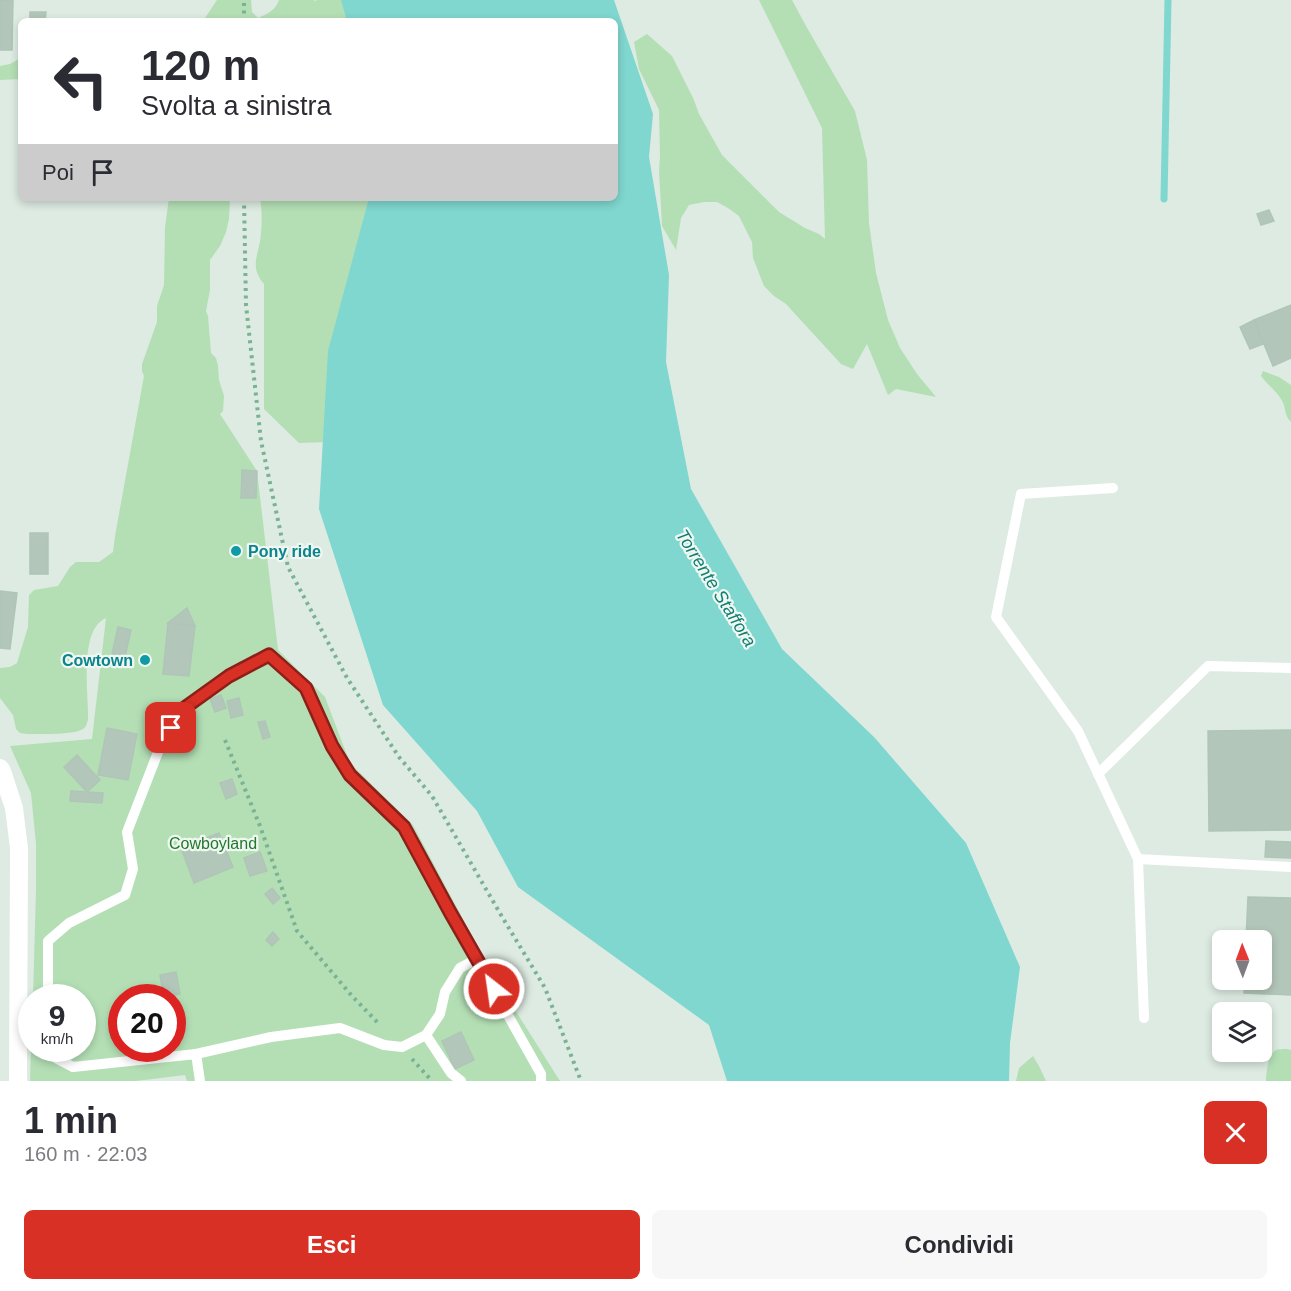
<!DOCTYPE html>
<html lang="it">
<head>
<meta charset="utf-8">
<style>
  :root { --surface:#fff; --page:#f7f7f7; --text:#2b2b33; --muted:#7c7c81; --accent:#d93025 }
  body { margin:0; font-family:Arial,sans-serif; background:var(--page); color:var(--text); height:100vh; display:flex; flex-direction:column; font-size:22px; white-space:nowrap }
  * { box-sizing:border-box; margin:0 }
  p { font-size:20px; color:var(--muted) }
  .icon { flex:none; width:33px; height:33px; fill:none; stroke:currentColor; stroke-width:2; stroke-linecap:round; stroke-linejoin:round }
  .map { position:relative; height:1081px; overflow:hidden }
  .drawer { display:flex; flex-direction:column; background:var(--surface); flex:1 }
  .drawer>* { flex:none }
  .top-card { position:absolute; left:18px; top:18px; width:600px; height:183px; border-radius:9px; box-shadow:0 3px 9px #0003; background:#fff; color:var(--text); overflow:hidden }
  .needle { width:39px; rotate:359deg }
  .tools { position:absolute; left:1212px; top:930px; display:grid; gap:12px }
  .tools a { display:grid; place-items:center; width:60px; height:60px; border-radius:9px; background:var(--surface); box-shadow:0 3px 9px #0003; font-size:30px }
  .speed { position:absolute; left:18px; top:984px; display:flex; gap:12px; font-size:30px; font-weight:700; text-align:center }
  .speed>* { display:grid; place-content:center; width:78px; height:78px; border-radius:50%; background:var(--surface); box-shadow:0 3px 9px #0003; line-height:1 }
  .speed small { font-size:15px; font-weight:400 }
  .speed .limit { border:9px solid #d22; background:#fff; color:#111 }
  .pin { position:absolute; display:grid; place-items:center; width:51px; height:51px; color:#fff; margin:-26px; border-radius:12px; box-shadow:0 3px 9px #0006 }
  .me { position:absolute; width:66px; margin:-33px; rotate:330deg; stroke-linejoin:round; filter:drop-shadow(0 0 4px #0008) }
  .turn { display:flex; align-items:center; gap:21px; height:126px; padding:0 24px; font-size:27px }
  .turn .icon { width:78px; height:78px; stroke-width:2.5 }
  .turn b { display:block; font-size:42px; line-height:51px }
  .then { display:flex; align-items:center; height:57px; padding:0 24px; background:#0003; gap:12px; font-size:22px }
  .round { display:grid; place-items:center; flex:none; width:63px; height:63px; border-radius:9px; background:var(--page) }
  .summary { display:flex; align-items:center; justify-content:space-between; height:102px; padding:0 24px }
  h1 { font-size:36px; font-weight:600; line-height:45px }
  .button { display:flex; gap:12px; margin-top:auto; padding:12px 24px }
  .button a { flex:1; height:69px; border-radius:9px; background:var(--accent); color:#fff; font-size:24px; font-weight:600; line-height:69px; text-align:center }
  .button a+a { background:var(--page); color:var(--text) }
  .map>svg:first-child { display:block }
  .green { fill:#b4dfb5; fill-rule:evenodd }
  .water { fill:#7fd7cf }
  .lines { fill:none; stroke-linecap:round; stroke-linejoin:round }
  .stream { stroke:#7fd7cf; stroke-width:7 }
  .building { fill:#b3c6ba; stroke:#afc5b7; stroke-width:1.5 }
  .path { stroke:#7ab293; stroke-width:4; stroke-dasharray:3 4.5; stroke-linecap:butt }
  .lane { stroke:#fff; stroke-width:10 }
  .street { stroke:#fff; stroke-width:18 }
  .route-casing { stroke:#8d1f18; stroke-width:15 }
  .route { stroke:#d93025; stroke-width:10 }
  .culture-dot { fill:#0f9aa8; stroke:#eef8f0; stroke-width:2 }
  .labels { text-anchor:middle; stroke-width:4.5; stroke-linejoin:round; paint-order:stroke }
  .culture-label { font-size:16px; font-weight:bold; fill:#0d838f; stroke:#eef8f0; text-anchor:start }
  .park-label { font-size:16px; fill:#24772f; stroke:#eef8f0 }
  .water-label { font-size:18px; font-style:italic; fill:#127d75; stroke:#eef8f0 }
</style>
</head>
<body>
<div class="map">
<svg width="1291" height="1081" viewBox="0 0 1291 1081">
  <rect width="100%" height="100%" fill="#ddebe2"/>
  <g class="green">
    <path d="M217,0H251L252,12L258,18C267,14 276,10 279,0H314L315,1L317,0H410L411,21H203Z"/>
    <polygon points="759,0 792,0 806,26 855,111 867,160 869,223 876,273 888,320 900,348 917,374 936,397 896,389 888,395 867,344 853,369 841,364 786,304 774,296 764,286 753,258 752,242 739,216 728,208 717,202 704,202 689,205 681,218 676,250 662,226 659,171 660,156 659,110 639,69 634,42 647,34 672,56 694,100 699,114 722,155 779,212 805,228 819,234 825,239 822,128"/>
    <polygon points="21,58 21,79 0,80 0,66 10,64"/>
    <path d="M169,198H230L229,219L226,232L220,246L210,260V290L206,311L208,316L211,353L216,358L218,366L219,380L224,396L223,411L220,414L257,471L278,650L325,697L350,763L413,825L491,972L560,1081H187L185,1075L136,1081H30L31,1048H82V998L33,997L36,890V844L31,793L10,746L92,739L106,618C78,630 89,695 88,720C86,725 87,726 83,729C74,735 39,734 27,734L20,733L16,729L13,715L0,698V668L10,667L17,663L28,627L29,595L34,590L58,586L70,567L76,562H99L113,552L115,536L144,376L142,371V364L157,322V306L164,285L165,227ZM122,998H172V1048H122Z"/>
    <path d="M260,198H407L326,442L299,443L264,409V284C248,265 260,254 261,233C262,222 262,209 260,198Z"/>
    <path d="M1263,371L1279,377L1291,385V422C1283,414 1287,408 1281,399C1275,390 1267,384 1261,376Z"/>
    <path d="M1287,1049L1291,1050V1081H1266C1266,1073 1268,1054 1276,1050C1278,1049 1285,1049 1287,1049Z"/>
    <polygon points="1033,1056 1040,1068 1046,1081 1016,1081 1019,1068"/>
  </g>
  <polygon class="water" points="341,0 614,0 653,114 649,157 669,275 666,362 691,489 782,649 874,737 966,843 1020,967 1010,1043 1009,1081 727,1081 709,1025 518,887 477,811 383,705 319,509 328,351 369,198 615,198 615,21 347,21"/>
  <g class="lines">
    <polyline class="stream" points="1164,199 1168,0"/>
  </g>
  <g class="building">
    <polygon points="0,0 13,0 12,50 0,50"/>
    <polygon points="30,12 46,12 45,21 30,21"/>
    <polygon points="1269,210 1274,221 1261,225 1257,214"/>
    <polygon points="1291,305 1291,358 1273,366 1254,320"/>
    <polygon points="1254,320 1263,344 1250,349 1240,327"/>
    <polygon points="242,470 257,471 256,498 241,498"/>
    <rect x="30" y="533" width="18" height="41"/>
    <polygon points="0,591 17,593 10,649 0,648"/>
    <polygon points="187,608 195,626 168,623"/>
    <polygon points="168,623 195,626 189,676 163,674"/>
    <polygon points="118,627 131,630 125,657 112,654"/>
    <polygon points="221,695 226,708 215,712 210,699"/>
    <polygon points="239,698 243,715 231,718 227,701"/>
    <polygon points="265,721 270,737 263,739 258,722"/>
    <polygon points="107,728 137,734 128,780 98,775"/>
    <polygon points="1291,730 1291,830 1209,831 1208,731"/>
    <polygon points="77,755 100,780 87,792 64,767"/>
    <polygon points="232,779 237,794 226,799 220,783"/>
    <polygon points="71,791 103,793 102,803 70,801"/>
    <polygon points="219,833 233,867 194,883 181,848"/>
    <polygon points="1266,841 1291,842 1291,858 1265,857"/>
    <polygon points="260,852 267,871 250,876 244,858"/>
    <polygon points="272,888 280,898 273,904 265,894"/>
    <polygon points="1248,897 1291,898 1291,995 1244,993 1245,980 1262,980 1262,940 1246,940"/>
    <polygon points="273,932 279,939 272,946 266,940"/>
    <polygon points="176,972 180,994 164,997 160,975"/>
    <polygon points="461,1032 474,1060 455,1069 442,1041"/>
  </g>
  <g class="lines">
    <g class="path">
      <polyline points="244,21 244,0"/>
      <polyline points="244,198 246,305 261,441 288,567 347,678 399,757 432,796 501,915 545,988 581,1081"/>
      <polyline points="225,740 260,826 297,931 352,996 380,1025"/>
      <polyline points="412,1059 432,1081"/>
    </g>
    <g class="lane">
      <polyline points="1113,488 1021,494 996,617 1078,731 1138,859 1144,1018"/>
      <polyline points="1098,774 1208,666 1291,668"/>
      <polyline points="1138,859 1291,867"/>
      <polyline points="48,998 48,941 69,923 125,895 133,869 127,832 160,747 183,709 229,677 269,655 306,688 332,746 350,775 404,827 450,912 541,1074 541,1081"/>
      <polyline points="426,1035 451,1073 461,1081"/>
      <polyline points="52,1048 54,1057 73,1067 196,1054 200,1081"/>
      <polyline points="196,1054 271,1037 340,1028 384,1045 402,1047 426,1035 440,1014 445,992 460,968 477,959"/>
    </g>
    <polyline class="street" points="0,768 2,771 14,808 19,848 18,1081"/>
  </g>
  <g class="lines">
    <g class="route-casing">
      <polyline id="route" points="171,728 183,709 229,676 269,655 306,688 332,746 350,775 404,827 450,912 494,989"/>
    </g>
    <use href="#route" class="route"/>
  </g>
  <g class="culture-dot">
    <circle cx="236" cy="551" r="6"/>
    <circle cx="145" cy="660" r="6"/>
  </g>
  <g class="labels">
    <g class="culture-label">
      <text x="248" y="557">Pony ride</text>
      <text x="133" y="666" text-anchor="end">Cowtown</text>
    </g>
    <g class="park-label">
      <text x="213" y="849">Cowboyland</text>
    </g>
    <g class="water-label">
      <text transform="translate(716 588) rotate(58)" y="6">Torrente Staffora</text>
    </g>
  </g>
</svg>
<div class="tools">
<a><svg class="needle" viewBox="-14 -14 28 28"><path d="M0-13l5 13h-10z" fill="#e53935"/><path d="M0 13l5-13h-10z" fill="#7c7c81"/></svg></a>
<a><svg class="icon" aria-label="layers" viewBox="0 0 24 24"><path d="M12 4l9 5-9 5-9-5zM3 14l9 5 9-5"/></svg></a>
</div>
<div class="speed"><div>9<small>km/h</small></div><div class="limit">20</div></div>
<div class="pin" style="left:171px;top:728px;background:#d93025"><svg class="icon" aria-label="arrive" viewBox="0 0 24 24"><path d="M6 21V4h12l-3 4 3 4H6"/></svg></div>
<svg class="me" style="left:494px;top:989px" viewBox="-20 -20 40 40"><circle r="17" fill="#d93025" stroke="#fff" stroke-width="3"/><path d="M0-11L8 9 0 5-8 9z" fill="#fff"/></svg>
<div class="top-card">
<div class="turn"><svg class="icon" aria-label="left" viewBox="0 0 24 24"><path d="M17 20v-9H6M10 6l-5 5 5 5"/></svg><div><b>120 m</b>Svolta a sinistra</div></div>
<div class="then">Poi<svg class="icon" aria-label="arrive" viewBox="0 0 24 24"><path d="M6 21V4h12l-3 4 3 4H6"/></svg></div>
</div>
</div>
<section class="drawer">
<div class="summary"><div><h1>1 min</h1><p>160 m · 22:03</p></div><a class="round" style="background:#d93025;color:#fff"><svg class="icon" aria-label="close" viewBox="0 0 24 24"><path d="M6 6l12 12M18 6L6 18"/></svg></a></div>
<div class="button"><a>Esci</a><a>Condividi</a></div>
</section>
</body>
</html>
